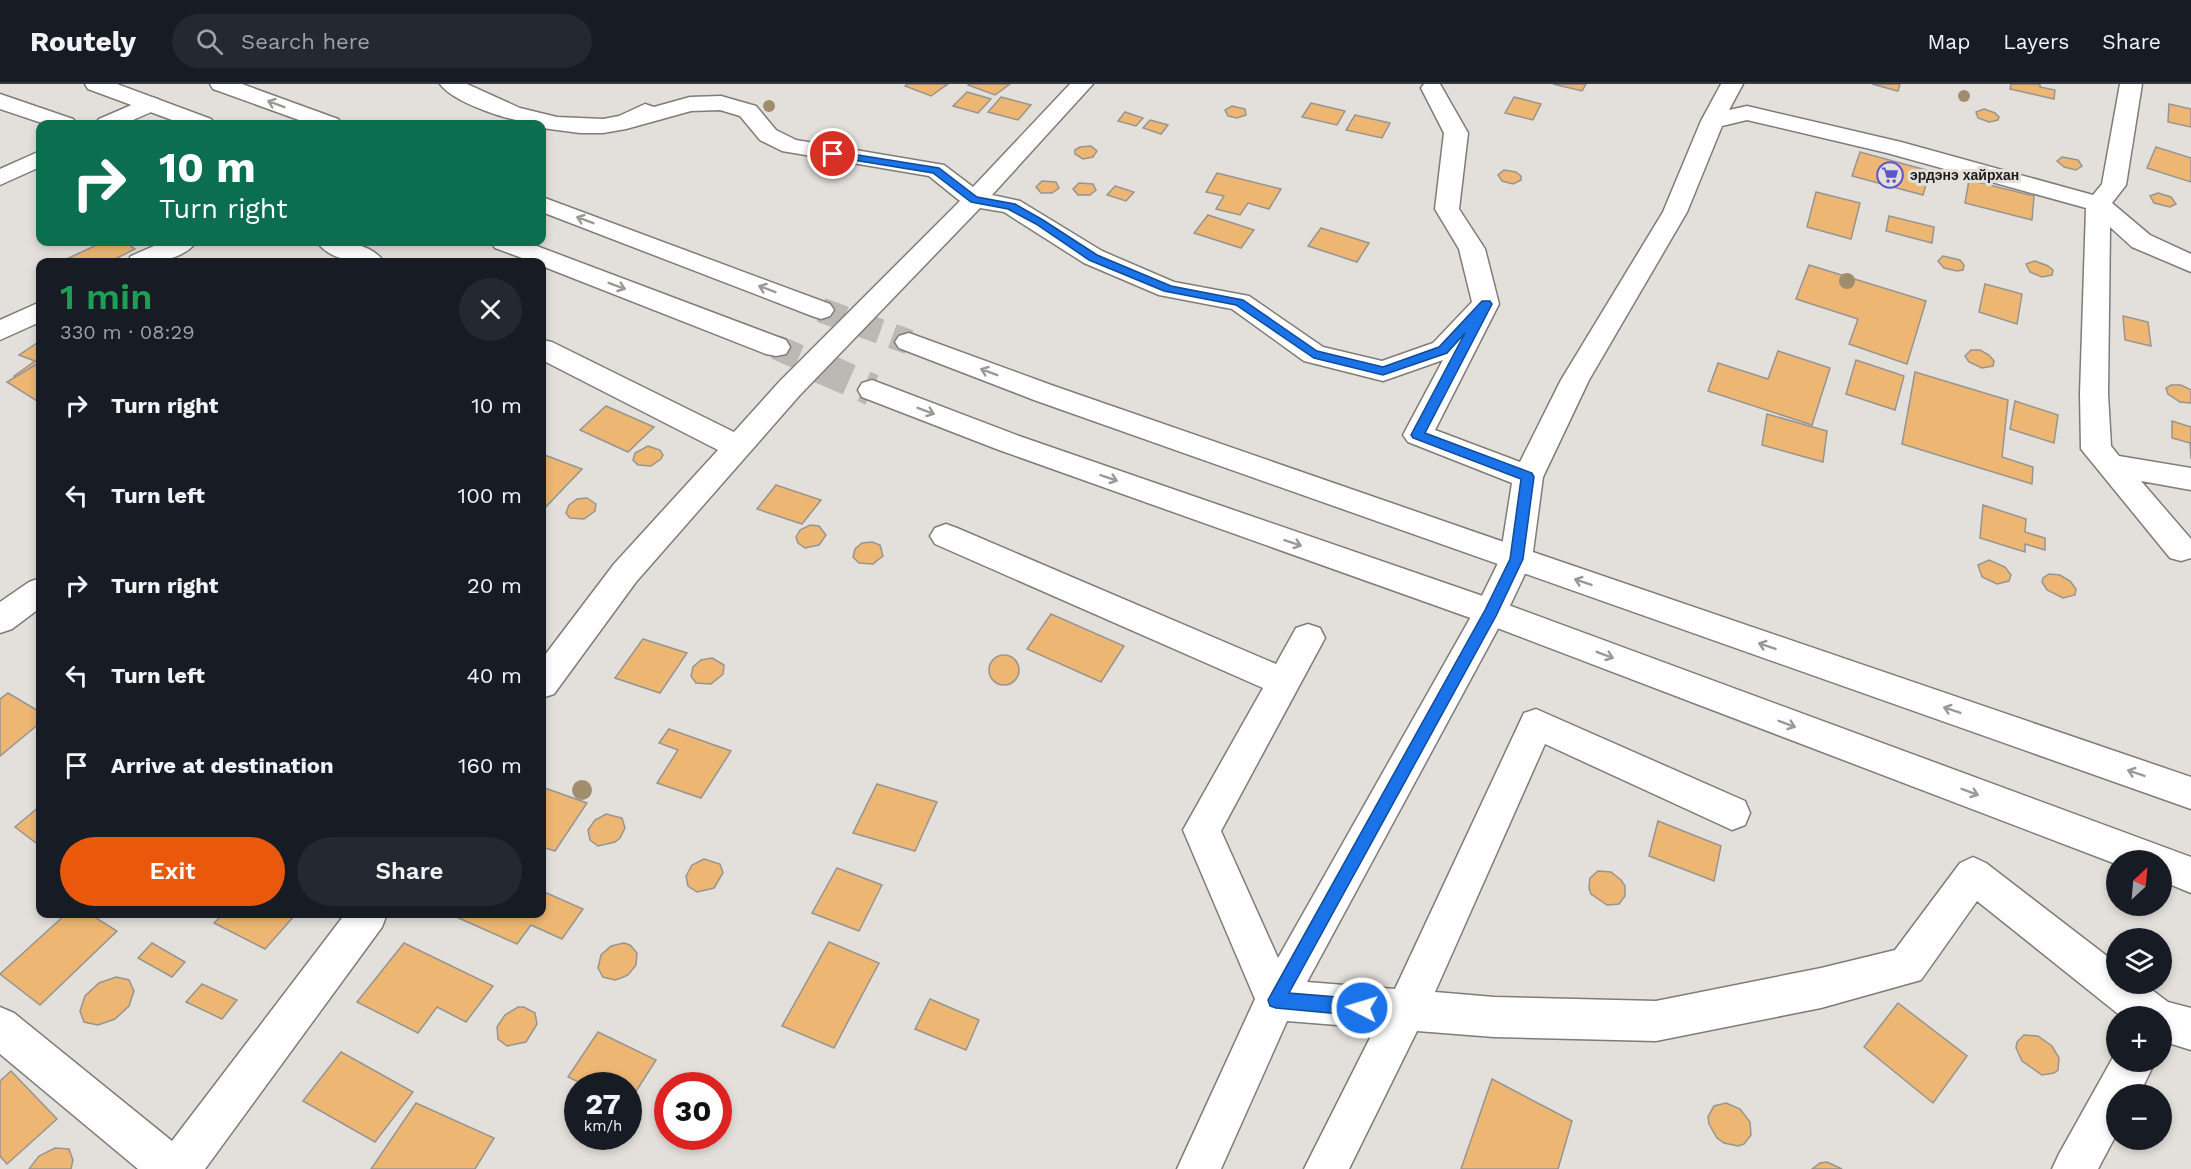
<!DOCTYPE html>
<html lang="en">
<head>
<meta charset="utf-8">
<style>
  :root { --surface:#171b24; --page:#242831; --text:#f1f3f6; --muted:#9ea1a6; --line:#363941; --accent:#ea580c }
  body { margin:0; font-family:"Work Sans",sans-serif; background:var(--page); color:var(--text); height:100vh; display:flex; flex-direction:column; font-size:22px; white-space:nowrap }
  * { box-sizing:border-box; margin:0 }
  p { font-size:20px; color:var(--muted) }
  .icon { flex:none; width:33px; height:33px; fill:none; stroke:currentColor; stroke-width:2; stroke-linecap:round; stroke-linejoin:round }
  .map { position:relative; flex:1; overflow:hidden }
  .side { position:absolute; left:36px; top:174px; width:510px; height:660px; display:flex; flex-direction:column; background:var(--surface); border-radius:12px; box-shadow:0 3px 9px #0003 }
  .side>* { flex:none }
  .guide { position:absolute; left:36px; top:36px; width:510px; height:126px; border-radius:12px; box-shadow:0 3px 9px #0003; background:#0b6e4f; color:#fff; overflow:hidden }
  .needle { width:39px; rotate:26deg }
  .tools { position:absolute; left:2106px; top:766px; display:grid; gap:12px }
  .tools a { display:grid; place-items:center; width:66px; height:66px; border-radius:50%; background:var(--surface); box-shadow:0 3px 9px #0003; font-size:30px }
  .speed { position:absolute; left:564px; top:988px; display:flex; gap:12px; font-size:30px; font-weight:700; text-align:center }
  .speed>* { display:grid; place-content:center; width:78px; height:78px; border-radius:50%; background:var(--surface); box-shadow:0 3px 9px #0003; line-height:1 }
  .speed small { font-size:15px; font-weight:400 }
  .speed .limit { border:9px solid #d22; background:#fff; color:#111 }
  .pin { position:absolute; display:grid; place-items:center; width:51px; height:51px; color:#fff; margin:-26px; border:3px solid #fff; border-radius:50%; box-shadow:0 2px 6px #0007 }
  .me { position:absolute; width:66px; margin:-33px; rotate:275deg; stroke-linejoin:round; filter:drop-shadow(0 0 4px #0008) }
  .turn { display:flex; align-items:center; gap:21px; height:126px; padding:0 24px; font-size:27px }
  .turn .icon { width:78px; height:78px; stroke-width:2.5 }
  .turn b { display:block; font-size:42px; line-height:51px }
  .round { display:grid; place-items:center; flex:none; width:63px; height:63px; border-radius:32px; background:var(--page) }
  .summary { display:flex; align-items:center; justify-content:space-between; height:102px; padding:0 24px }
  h1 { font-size:36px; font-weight:600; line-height:45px; color:#1e9e55 }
  .button { display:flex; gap:12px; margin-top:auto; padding:12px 24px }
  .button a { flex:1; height:69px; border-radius:36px; background:var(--accent); color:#fff; font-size:24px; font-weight:600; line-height:69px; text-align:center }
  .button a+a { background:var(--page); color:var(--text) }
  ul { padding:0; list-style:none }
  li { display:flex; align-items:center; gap:18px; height:90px; padding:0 24px }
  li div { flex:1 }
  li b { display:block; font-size:22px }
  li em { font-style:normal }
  header { display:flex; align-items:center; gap:36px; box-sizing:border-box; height:84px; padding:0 30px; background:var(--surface); border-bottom:2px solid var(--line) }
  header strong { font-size:28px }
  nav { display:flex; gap:33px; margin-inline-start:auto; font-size:21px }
  .search { width:420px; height:54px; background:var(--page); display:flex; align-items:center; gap:15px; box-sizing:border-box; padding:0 21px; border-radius:33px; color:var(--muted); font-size:22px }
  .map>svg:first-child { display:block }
  .building { fill:#edb773; stroke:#989490; stroke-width:1.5 }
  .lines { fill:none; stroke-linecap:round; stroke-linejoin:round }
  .secondary-tunnel-far1 { stroke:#bbb9b4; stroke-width:25; stroke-dasharray:25 13; stroke-linecap:butt }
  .secondary-tunnel { stroke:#bbb9b4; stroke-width:32; stroke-dasharray:32 16; stroke-linecap:butt }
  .minor-casing { stroke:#7f7c78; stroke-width:3 }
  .tertiary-casing { stroke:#7f7c78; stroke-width:3 }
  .secondary-casing { stroke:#7f7c78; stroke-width:3 }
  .minor { fill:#fff; fill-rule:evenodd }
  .tertiary { fill:#fff; fill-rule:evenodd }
  .secondary { fill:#fff; fill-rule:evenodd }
  .tree { fill:#a18c6d }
  .oneway { stroke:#999998 }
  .route { fill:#1a73e8; stroke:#114b97; stroke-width:1.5 }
  .labels { text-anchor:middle; stroke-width:6; stroke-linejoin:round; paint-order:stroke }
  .far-poi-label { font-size:14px; font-weight:bold; fill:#1d1c1a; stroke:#e3e0db; text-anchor:start }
</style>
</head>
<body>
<header>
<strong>Routely</strong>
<div class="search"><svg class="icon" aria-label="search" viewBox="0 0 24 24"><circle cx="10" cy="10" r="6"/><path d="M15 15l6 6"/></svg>Search here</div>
<nav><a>Map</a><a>Layers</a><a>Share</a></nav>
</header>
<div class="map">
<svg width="2191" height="1085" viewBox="0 0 2191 1085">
  <rect width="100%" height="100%" fill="#e3e0db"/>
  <g class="building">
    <polygon points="907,0 948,0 931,12 905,2"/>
    <polygon points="969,0 1010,0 995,11 968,1"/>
    <polygon points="1553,0 1586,0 1582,7"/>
    <polygon points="1872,0 1900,0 1898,7"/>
    <polygon points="2011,0 2040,0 2040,3 2055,6 2054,15 2010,5"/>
    <polygon points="967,8 991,15 978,29 953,22"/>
    <polygon points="1001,13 1031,21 1018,36 988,28"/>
    <polygon points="1514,13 1541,20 1533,36 1505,29"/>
    <polygon points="1311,19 1345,27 1337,41 1302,33"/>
    <polygon points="2169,20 2191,25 2191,43 2168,38"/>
    <polygon points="1232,22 1245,25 1246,31 1237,34 1228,32 1225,26"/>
    <polygon points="1984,25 1995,29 1999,33 1998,36 1989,38 1978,34 1976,28"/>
    <polygon points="1125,28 1143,34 1136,42 1118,37"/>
    <polygon points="1355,31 1390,39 1382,54 1346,46"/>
    <polygon points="1150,36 1168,41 1161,50 1143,44"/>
    <polygon points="1091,62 1097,67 1093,73 1083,75 1075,70 1075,66 1080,63"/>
    <polygon points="2156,63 2191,74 2191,98 2147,84"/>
    <polygon points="1860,68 1930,87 1923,111 1852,92"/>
    <polygon points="2062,73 2078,76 2082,82 2076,86 2064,83 2057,77"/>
    <polygon points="1504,86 1516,88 1521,92 1521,96 1513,100 1502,97 1498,91"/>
    <polygon points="1217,89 1281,105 1269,125 1248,119 1240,131 1216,125 1224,112 1206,108"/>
    <polygon points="1969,96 2034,112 2032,136 1965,119"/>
    <polygon points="1042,97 1056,98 1059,104 1052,109 1041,109 1036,103"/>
    <polygon points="1079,99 1093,100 1096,106 1090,111 1078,111 1073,105"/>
    <polygon points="1115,102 1134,108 1126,117 1107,111"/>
    <polygon points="1816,108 1860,119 1851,155 1807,143"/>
    <polygon points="2158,109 2171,113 2176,120 2170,123 2154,119 2150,112"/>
    <polygon points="1208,131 1254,146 1241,164 1194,149"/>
    <polygon points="1889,132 1934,143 1932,159 1886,147"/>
    <polygon points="1321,144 1369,159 1357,178 1308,162"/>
    <polygon points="103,158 125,158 135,165 109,178 60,178"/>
    <polygon points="1943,172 1960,176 1964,181 1963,186 1957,187 1944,184 1938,177"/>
    <polygon points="2035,177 2048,182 2053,186 2052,191 2042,193 2030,188 2026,180"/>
    <polygon points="1809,181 1926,217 1907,280 1849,260 1858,235 1796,215"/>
    <polygon points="1985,200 2022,210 2017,240 1979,228"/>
    <polygon points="2123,232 2148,238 2151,262 2125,256"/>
    <polygon points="40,257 40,287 26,297 14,292 35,277 19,271"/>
    <polygon points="1971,266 1980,266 1989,271 1994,277 1993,282 1982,284 1969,278 1965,272"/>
    <polygon points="1778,267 1830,284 1812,341 1708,307 1718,279 1768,295"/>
    <polygon points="1856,276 1904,292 1895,326 1846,310"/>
    <polygon points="40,278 40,319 7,298"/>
    <polygon points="1915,288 2008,316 2002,373 2033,383 2032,400 1902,360"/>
    <polygon points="2171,301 2181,301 2191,306 2191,319 2180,318 2168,310 2166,304"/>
    <polygon points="2015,317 2058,331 2054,359 2010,345"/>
    <polygon points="606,322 654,343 628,368 580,346"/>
    <polygon points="1767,330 1827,347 1823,378 1762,361"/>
    <polygon points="2172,337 2191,343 2191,375 2190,359 2172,354"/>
    <polygon points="648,362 660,366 663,371 661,375 651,382 638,381 633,376 635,369"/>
    <polygon points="542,370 582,385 542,427"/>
    <polygon points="776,401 821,416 802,440 757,425"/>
    <polygon points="587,414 596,420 595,427 584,435 570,434 566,429 569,421 577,415"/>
    <polygon points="1983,421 2026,435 2025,448 2045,454 2045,466 2025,460 2025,468 1980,454"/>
    <polygon points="810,441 819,442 826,451 819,461 805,464 798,459 796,453 800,446"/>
    <polygon points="872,458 880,461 883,472 873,480 859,479 853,473 855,465 862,459"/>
    <polygon points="1989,476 2005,483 2011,491 2009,497 1997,500 1982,493 1978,481"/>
    <polygon points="2049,490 2060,491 2070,497 2076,505 2075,511 2063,514 2047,506 2042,498 2043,494"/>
    <polygon points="1051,530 1124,562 1101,598 1027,565"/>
    <polygon points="643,555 687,569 660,609 615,594"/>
    <circle cx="1004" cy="586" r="15"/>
    <polygon points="712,574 724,581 723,590 711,600 696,599 691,592 693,583 701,576"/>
    <polygon points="8,609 40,628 40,639 0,672 0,615"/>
    <polygon points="669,645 731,667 701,714 657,699 678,666 659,659"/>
    <polygon points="877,700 937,718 915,767 853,749"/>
    <polygon points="542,703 587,719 555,767 542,763"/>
    <polygon points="40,722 40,762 15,743"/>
    <polygon points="606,730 622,734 625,744 620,754 615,758 598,762 590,756 588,746 595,736"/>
    <polygon points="1658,737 1721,762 1714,797 1649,772"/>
    <polygon points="704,775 720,780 723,789 714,804 697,808 688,802 686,792 692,781"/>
    <polygon points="837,784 882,801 859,847 812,829"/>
    <polygon points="1598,787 1611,788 1621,796 1625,802 1625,812 1619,820 1607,821 1591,810 1589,804 1590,794"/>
    <polygon points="542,807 583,825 562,855 531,841 517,860 454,832 456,830 542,830"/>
    <polygon points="66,830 90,830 117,847 40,921 0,890"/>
    <polygon points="223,830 296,830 265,865 214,839"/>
    <polygon points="829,858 879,879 834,964 782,942"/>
    <polygon points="152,859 185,878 172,893 138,874"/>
    <polygon points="404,859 493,902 466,938 437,923 418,949 357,918"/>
    <polygon points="624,859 630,861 637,869 636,881 628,891 621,894 615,896 603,893 598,884 601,871 611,862"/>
    <polygon points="116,893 129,896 134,907 129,922 115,935 98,941 84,938 80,927 85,912 99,899"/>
    <polygon points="202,900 237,916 222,935 186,918"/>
    <polygon points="930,915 979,936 966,966 915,945"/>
    <polygon points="1898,919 1967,972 1933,1019 1864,963"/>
    <polygon points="518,923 524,923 535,929 537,940 526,958 507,962 498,955 497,943 505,931"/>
    <polygon points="598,948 656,976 628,1020 628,1002 587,1002 568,993"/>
    <polygon points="2024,951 2038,952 2052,962 2059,974 2058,986 2054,989 2042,991 2022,977 2016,964 2017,958"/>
    <polygon points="341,968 413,1008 375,1058 303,1017"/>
    <polygon points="11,987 57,1035 7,1080 0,1072 0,997"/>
    <polygon points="1492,995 1572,1037 1558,1085 1461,1085"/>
    <polygon points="416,1019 494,1054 475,1085 371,1085"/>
    <polygon points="1726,1019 1740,1025 1750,1038 1751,1051 1744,1060 1738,1062 1724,1059 1717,1054 1709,1040 1708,1033 1714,1022"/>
    <polygon points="55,1064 69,1065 73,1076 71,1085 29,1085 39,1072"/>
    <polygon points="1827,1078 1842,1085 1812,1085 1820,1079"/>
  </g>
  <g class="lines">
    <g class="secondary-tunnel-far1">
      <polyline points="821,226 909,258"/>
      <polyline points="776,263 824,284"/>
    </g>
    <polyline class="secondary-tunnel" points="820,283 872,306"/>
    <g class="minor-casing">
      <g id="minor">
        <path d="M440,0H467L520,24L557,33L603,35L619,32L645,20L654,23L690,13L721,12L756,22L776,46L796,56L944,81L973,103L1070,0H1093L992,111L1020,117L1102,167L1174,198L1249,212L1323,263L1382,277L1433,259L1472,218L1459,165L1435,125L1444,49L1421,4L1424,0H1440L1468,49L1459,125L1485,165L1499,220L1435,346L1520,378L1561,296L1663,128L1701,37L1721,0H1743L1729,26L1747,22L1901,58L2093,111L2102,100L2120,0H2142L2126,101L2112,119L2150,151L2191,170V188L2132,163L2110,143L2108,310L2111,362L2119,372L2191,384V406L2141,397L2191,455V474L2181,477L2170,474L2081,365L2080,310L2086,124L1887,69L1747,36L1722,42L1687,128L1589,296L1543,393L1532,475L1507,528L1307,898L1395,905L1524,629L1536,625L1745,717L1750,729L1745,741L1732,746L1545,660L1435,908L1494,913L1656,917L1821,884L1895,866L1960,779L1973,773L1986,779L2116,879V900H2144L2168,918L2191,924V966L2162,957V933H2122L1977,817L1921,896L1821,924L1656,957L1494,953L1417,947L1349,1085H1304L1375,944L1287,937L1221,1085H1177L1255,915L1183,746L1263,604L935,460L930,452L935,444L946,440L957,444L1276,580L1296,544L1308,540L1320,544L1325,554L1221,747L1278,874L1477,522L1500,475L1512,399L1408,358L1403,351L1443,276L1383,297L1304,277L1232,225L1159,211L1084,179L1004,128L980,124L799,312L636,498L554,610L542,614V575L614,480L718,366L542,276V256L552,258L734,348L779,298L960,117L929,92L782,67L760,56L740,32L720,26L691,27L626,45L603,49H580L542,44V40C518,40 454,20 440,0Z"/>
        <polygon points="0,10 73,35 77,40 45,40 0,25"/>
        <path d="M163,158H196C183,177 148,180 127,178L131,172Z"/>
        <path d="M317,158C338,156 371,158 384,178C363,180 331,178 317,158Z"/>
        <polygon points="40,218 40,238 0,256 0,236"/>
        <polygon points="40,494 40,524 12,545 0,549 0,518 29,498"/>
        <polygon points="345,830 387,830 382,843 205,1085 138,1085 0,970 0,923 14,929 172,1057"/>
        <polygon points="2116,968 2116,978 2155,978 2139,1011 2116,1011 2116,1051 2098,1085 2052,1085 2059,1070"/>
      </g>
    </g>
    <g class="tertiary-casing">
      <g id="tertiary">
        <polygon points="150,13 158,15 161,20 158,25 124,40 95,40 99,35"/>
        <polygon points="40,67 40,83 0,101 0,85"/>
      </g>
    </g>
    <g class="secondary-casing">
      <g id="secondary">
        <polygon points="85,0 117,0 211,35 215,40 183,40 88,5"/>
        <polygon points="210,0 242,0 338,35 342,40 310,40 213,5"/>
        <polygon points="542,113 830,220 834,226 830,232 821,235 812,232 542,128"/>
        <polygon points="491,158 526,158 786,256 790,263 786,270 776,272 766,270 542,182 542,178 533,178 495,164"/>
        <polygon points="909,249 1054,302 1527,466 2191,693 2191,725 1034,316 899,264 895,258 899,252"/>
        <polygon points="872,296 1019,352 1503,519 2191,773 2191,809 2162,797 2162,777 2116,777 2116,780 1479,537 999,366 862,313 858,306 862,299"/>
      </g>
    </g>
    <use href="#minor" class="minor"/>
    <use href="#tertiary" class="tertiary"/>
    <use href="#secondary" class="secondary"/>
  </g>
  <g class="tree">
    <circle cx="1964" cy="12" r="6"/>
    <circle cx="769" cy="22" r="6"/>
    <circle cx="1847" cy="197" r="8"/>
    <circle cx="582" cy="706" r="10"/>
  </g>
  <defs><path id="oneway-shaft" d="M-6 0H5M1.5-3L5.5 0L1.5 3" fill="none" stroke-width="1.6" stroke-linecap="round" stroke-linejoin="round" transform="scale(1.5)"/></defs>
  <g class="oneway">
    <use href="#oneway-shaft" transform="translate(276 20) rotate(-159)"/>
    <use href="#oneway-shaft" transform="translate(585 136) rotate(-159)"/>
    <use href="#oneway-shaft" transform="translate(617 202) rotate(21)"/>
    <use href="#oneway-shaft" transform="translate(767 205) rotate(-159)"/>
    <use href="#oneway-shaft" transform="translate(989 288) rotate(-159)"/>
    <use href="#oneway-shaft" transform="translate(926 327) rotate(21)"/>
    <use href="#oneway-shaft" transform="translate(1109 394) rotate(19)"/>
    <use href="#oneway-shaft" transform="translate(1293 459) rotate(19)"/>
    <use href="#oneway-shaft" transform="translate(1583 498) rotate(-161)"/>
    <use href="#oneway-shaft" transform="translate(1767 562) rotate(-161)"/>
    <use href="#oneway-shaft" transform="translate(1605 571) rotate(21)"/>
    <use href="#oneway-shaft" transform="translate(1952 626) rotate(-161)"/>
    <use href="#oneway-shaft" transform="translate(1787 640) rotate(21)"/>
    <use href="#oneway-shaft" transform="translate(2136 689) rotate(-161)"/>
    <use href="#oneway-shaft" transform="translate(1970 708) rotate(21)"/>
  </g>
  <polygon class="route" points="833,67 939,84 977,113 1015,120 1043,136 1097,171 1171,202 1243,216 1317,267 1383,283 1439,263 1482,217 1490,217 1492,220 1425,349 1532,389 1534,393 1523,475 1496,532 1289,909 1362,915 1368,918 1371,924 1368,930 1362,932 1276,924 1270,922 1268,916 1485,526 1510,475 1521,395 1413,354 1411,351 1465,249 1447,269 1383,291 1314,274 1236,221 1164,207 1089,176 1036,140 1008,125 971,118 933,89 829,72 829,68"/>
  <defs>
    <g id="supermarket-ring" transform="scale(1.35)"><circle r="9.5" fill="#e3e0db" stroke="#5e55cd" stroke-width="1.5"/><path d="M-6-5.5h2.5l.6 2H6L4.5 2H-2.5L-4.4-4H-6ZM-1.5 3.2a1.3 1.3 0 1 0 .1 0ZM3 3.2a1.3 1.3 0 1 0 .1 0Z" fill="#5e55cd"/></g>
  </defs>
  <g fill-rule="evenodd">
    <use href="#supermarket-ring" x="1890" y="91"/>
  </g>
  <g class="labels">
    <g class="far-poi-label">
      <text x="1910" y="96">эрдэнэ хайрхан</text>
    </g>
  </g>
</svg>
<div class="tools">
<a><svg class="needle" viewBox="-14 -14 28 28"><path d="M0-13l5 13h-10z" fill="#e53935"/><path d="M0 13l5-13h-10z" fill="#9ea1a6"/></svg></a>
<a><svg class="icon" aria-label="layers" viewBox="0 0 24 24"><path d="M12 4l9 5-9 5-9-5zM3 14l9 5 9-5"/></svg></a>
<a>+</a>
<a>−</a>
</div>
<div class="speed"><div>27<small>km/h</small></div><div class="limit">30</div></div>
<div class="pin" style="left:833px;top:70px;background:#d93025"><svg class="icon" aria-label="arrive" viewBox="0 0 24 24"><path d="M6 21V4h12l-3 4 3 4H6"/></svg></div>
<svg class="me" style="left:1362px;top:924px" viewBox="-20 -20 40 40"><circle r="17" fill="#1a73e8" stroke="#fff" stroke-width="3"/><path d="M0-11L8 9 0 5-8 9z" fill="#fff"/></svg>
<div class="guide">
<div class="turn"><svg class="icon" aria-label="right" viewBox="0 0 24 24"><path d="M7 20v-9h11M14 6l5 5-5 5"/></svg><div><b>10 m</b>Turn right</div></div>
</div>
<section class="side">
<div class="summary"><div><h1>1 min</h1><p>330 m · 08:29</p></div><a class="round"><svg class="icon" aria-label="close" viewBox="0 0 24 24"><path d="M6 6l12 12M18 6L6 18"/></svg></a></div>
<ul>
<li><svg class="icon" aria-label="right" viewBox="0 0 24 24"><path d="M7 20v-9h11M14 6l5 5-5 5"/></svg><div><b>Turn right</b></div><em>10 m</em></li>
<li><svg class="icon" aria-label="left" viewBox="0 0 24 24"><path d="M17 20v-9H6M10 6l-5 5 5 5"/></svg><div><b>Turn left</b></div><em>100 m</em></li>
<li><svg class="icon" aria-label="right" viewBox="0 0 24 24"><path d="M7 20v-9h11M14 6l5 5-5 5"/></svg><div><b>Turn right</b></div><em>20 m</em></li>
<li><svg class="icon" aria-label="left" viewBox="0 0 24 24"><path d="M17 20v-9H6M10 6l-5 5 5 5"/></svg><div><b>Turn left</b></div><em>40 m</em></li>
<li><svg class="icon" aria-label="arrive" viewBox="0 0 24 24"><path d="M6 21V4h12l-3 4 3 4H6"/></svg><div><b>Arrive at destination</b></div><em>160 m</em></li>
</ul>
<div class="button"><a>Exit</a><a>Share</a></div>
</section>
</div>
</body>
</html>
